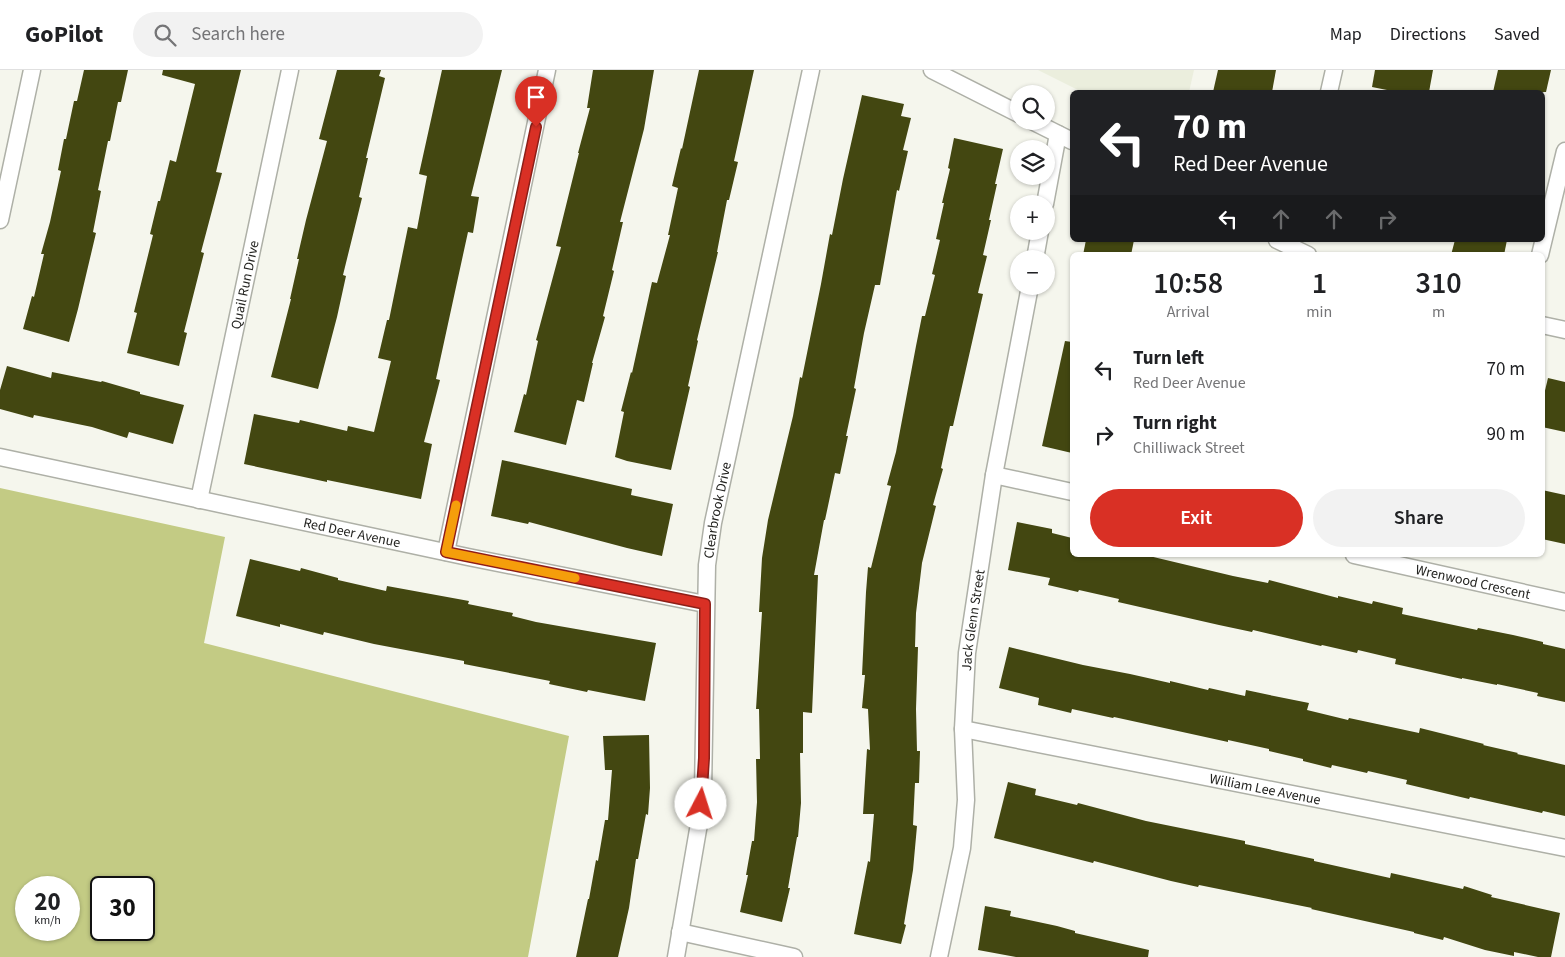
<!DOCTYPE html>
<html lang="en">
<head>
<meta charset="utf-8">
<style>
  :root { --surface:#fff; --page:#f2f2f2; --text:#202124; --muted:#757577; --line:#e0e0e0; --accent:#d93025 }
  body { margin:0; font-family:"Source Sans 3",sans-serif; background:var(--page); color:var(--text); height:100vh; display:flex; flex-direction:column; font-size:19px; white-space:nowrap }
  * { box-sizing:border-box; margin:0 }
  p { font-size:16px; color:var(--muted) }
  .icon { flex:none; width:28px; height:28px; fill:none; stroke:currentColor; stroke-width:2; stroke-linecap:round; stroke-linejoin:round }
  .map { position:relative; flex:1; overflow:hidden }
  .side { position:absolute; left:1070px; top:182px; width:475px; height:305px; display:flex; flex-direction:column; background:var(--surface); border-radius:8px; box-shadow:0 1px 4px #0004 }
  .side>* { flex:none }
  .banner { position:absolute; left:1070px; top:20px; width:475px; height:152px; border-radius:8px; box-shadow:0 1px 4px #0004; background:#202124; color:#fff; overflow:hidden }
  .buttons { position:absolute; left:1010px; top:15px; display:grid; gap:10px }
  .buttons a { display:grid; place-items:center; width:45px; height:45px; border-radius:50%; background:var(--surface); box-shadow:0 1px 4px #0004; font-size:25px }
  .speed { position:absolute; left:15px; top:806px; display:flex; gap:10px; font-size:25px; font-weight:700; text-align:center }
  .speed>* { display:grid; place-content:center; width:65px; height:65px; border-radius:50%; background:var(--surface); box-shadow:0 1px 4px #0004; line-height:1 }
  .speed small { font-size:12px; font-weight:400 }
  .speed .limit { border:2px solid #111; border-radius:8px; background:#fff; color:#111 }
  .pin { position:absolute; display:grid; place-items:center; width:42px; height:42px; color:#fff; margin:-51px -21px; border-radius:50% 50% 50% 0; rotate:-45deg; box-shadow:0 0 5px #0007 }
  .pin .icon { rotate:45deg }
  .me { position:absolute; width:55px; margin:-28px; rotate:5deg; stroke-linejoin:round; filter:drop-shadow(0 0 4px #0008) }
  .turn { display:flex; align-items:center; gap:18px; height:105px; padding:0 20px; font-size:22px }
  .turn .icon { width:65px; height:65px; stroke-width:2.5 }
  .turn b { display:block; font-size:35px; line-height:42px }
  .lanes { display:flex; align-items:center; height:48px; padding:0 20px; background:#0003; justify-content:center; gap:25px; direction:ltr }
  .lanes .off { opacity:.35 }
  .eta { display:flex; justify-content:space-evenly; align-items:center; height:85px; text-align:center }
  .eta b { font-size:30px; font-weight:600; line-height:35px }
  .action { display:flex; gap:10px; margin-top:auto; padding:10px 20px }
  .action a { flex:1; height:58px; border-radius:30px; background:var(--accent); color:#fff; font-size:20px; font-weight:600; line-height:58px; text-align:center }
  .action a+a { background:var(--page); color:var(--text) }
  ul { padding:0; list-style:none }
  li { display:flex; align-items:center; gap:15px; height:65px; padding:0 20px }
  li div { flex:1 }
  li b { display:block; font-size:19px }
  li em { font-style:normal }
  header { display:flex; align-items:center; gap:30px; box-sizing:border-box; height:70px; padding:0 25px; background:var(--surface); border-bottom:1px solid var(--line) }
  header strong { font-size:24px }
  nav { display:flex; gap:28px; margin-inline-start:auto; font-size:18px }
  .search { width:350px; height:45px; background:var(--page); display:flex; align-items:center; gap:12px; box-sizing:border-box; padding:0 18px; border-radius:28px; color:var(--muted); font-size:19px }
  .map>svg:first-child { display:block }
  .built { fill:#ebeedd }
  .forest { fill:#c3cb84; fill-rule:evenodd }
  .building { fill:#434711 }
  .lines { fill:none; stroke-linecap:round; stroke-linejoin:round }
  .minor-casing { stroke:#aeb0a7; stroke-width:19 }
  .minor { stroke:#fff; stroke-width:16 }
  .route-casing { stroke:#8d1f18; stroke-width:12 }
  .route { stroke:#d93025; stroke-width:9 }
  .slow { stroke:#f59e0b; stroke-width:9 }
  .labels { text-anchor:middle; stroke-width:5; stroke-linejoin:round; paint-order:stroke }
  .street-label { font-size:14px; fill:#242421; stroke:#fff }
</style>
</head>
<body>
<header>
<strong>GoPilot</strong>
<div class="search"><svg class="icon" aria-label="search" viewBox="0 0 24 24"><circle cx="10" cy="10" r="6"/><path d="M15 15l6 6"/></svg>Search here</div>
<nav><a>Map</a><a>Directions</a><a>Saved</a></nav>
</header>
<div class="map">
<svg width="1565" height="887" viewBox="0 0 1565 887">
  <rect width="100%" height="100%" fill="#f5f6ed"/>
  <polygon class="built" points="1038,0 1194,0 1189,22 1082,22"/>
  <path class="forest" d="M0,418L225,467L204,573L569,666L528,887H0ZM26,818H69V860H26ZM101,818H144V860H101Z"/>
  <g class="building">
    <polygon points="84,0 128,0 121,32 118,32 110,71 108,71 98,120 101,121 93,162 96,163 78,239 69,272 23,259 32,226 34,227 44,184 41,184 50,152 61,101 58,100 64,69 66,69 74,31 77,31"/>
    <polygon points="163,0 241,0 216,102 222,103 201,182 204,183 184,262 187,263 179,296 127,283 137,243 134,242 153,165 150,164 158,131 160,131 170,90 176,92 195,14 162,5"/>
    <polygon points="337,0 381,0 379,6 385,8 366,88 368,88 359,127 362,128 343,205 346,206 337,247 318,319 271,307 291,229 290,229 299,189 297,189 306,150 327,71 319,69"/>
    <polygon points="442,0 502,0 471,126 479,127 473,163 468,162 436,309 440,310 424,372 432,374 421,429 327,410 327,412 244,394 254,344 299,353 300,350 347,361 348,356 374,362 391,291 378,288 387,250 389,250 408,157 417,159 427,106 419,104"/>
    <polygon points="593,0 654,0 644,59 620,152 623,152 612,200 614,201 603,246 605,247 592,293 593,293 584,332 577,330 566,375 514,362 524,324 526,325 538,271 536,270 561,177 556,176 579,83 578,83 590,38 587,38"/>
    <polygon points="699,0 754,0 734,91 738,92 729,130 727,130 717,182 718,182 697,270 698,271 688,316 690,317 671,400 627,391 615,387 624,342 621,341 631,302 632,303 652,212 657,213 670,165 668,165 678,118 672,116 681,78 682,79"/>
    <polygon points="1218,0 1276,0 1272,22 1213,22"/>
    <polygon points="1375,0 1433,0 1429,22 1397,22 1372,17"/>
    <polygon points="1498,0 1551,0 1546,22 1493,22"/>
    <polygon points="862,25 904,34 901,46 911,48 903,80 908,81 899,121 897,120 880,215 875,215 864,263 854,318 856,319 846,366 848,366 840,404 835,403 825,450 824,450 814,505 818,505 812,643 803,642 803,683 800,683 801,733 798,767 797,767 788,818 790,818 782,852 740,842 748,805 746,805 752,771 754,771 757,732 756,689 760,689 759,639 756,639 762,542 759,542 762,488 768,450 793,346 800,307 802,308 821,214 830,164 832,165 843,109"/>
    <polygon points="954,68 1003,79 995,114 997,114 989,150 991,150 983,185 987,186 978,223 983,224 953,356 950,356 941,398 943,399 933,435 936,436 922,493 916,543 915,577 918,577 916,639 917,681 920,681 919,713 915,713 913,755 917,756 913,800 904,854 906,855 901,874 854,864 868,791 870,792 874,744 863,744 867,679 870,680 868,639 862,638 865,605 862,605 866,522 868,497 871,498 891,416 887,415 896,382 916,276 922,246 925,246 935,205 932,204 940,170 936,169 944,133 942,133 950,99 948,98"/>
    <polygon points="1086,170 1134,170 1131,185 1083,185"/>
    <polygon points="1455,170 1507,170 1504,185 1451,185"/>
    <polygon points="1065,271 1072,272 1072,383 1042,376"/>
    <polygon points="7,296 51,308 52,302 101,312 102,311 140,322 140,324 184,335 173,374 129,362 127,368 92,357 34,345 33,348 0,339 0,320"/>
    <polygon points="1548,308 1565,312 1565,362 1542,357 1542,333"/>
    <polygon points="502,390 632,419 631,425 673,434 662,486 627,478 529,452 528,454 491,446"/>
    <polygon points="1542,420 1565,425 1565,474 1542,469"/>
    <polygon points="1017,452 1052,459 1052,463 1072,468 1072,485 1145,485 1233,506 1268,513 1269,510 1338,528 1338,526 1372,534 1373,531 1403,538 1402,544 1477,560 1478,558 1513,565 1543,572 1543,574 1565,579 1565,632 1537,626 1538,623 1497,614 1497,615 1462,608 1462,609 1395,594 1396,589 1358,580 1357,583 1322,575 1321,576 1253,560 1252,562 1219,555 1118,532 1119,529 1079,520 1078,522 1048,515 1050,508 1008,500"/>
    <polygon points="250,489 300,501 301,498 338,508 338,510 386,521 387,516 469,531 468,534 513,543 512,546 536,552 656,573 645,631 588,620 587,622 549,614 550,611 464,594 464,591 374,574 324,562 323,565 280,554 280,557 236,546"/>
    <polygon points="1009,577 1083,595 1130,604 1170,613 1170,611 1208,620 1209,618 1245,626 1246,620 1274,626 1309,633 1307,640 1348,650 1349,648 1419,663 1420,658 1484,674 1483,675 1518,683 1517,684 1565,695 1565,746 1543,741 1542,743 1470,727 1469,729 1406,714 1407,710 1368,701 1367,703 1332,695 1331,698 1303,691 1303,689 1269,681 1269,679 1228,670 1228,672 1114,647 1113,648 1072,639 1071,643 1038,635 1039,628 999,618"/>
    <polygon points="649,665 650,718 648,745 646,744 638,789 636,789 629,838 618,887 576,887 588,829 589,829 596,790 598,791 605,750 608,750 612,700 605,700 603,666"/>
    <polygon points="1008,712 1036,719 1035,725 1077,735 1078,733 1146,751 1245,771 1245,774 1314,789 1314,791 1390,808 1391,803 1463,819 1464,816 1492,825 1491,827 1560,843 1551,887 1538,887 1514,882 1514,886 1485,880 1444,867 1443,870 1414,863 1414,862 1311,839 1312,838 1199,815 1198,817 1171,811 1094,791 1093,793 994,768"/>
    <polygon points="985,836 1011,841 1010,846 1057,856 1075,861 1075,863 1149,880 1148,887 1016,887 978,880"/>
  </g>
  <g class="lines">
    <g class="minor-casing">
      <g id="minor">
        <polyline points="932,0 1019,44"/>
        <polyline points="1329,22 1334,0"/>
        <polyline points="1032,51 1072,71"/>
        <polyline points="1045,134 1058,64"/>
        <polyline points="0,150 32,0"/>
        <polyline points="1277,170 1308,185"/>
        <polyline points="1540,185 1565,81"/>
        <polyline points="1035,189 1040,161"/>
        <polyline points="1542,255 1565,260"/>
        <path id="s1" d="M0,387L468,487L705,534"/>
        <polyline points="994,405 1072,422"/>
        <path id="s2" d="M199,430L290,0"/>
        <polyline points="446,482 547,0"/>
        <path id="s3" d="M1354,485L1565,532"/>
        <path id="s4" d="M963,659L1565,778"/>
        <polyline points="680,862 794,887"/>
        <path id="s5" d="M676,887L700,748L703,720L707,495L713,453L811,0"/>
        <path id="s6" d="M939,887L962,778L966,730L963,659L967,583L994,405L1030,216"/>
      </g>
    </g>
    <use href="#minor" class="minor"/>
  </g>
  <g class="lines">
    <g class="route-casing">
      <polyline id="route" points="536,57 446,482 705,534 704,688 701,734"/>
    </g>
    <use href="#route" class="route"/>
    <polyline class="slow" points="456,435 446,482 575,508"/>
  </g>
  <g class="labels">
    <g class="street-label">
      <text dy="5" stroke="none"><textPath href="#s2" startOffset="220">Quail Run Drive</textPath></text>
      <text dy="5" stroke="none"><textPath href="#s5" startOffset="450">Clearbrook Drive</textPath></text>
      <text dy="5" stroke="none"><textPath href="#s1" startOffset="360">Red Deer Avenue</textPath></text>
      <text dy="5" stroke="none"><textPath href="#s3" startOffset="122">Wrenwood Crescent</textPath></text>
      <text dy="5" stroke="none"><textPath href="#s6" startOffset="340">Jack Glenn Street</textPath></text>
      <text dy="5" stroke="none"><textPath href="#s4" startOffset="308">William Lee Avenue</textPath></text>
    </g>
  </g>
</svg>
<div class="buttons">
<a><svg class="icon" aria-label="search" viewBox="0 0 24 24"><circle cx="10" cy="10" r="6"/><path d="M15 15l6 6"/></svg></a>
<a><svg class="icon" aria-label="layers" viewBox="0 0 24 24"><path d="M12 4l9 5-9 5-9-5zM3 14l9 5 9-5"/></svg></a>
<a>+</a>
<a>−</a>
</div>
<div class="speed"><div>20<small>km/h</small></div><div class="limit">30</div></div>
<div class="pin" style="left:536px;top:57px;background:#d93025"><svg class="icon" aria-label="arrive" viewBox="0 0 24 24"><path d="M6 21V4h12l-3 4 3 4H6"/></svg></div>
<svg class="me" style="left:701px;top:734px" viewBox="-20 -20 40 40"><circle r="19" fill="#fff"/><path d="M0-13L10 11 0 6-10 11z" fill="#d93025"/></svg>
<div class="banner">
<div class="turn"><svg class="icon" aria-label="left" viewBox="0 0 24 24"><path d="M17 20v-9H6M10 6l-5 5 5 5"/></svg><div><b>70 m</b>Red Deer Avenue</div></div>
<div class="lanes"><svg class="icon" aria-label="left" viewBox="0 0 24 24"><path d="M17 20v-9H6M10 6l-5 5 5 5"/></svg><svg class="icon off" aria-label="ahead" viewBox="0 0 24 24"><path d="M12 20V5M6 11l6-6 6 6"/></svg><svg class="icon off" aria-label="ahead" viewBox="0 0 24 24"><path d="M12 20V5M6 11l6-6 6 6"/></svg><svg class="icon off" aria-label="right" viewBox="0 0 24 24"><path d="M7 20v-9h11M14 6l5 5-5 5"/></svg></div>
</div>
<section class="side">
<div class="eta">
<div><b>10:58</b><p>Arrival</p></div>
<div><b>1</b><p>min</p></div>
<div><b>310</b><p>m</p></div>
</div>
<ul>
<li><svg class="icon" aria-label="left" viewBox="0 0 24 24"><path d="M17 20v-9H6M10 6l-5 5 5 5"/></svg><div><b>Turn left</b><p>Red Deer Avenue</p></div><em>70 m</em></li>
<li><svg class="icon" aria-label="right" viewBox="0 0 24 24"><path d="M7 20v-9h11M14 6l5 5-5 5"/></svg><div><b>Turn right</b><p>Chilliwack Street</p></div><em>90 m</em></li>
</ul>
<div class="action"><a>Exit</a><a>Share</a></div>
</section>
</div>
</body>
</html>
